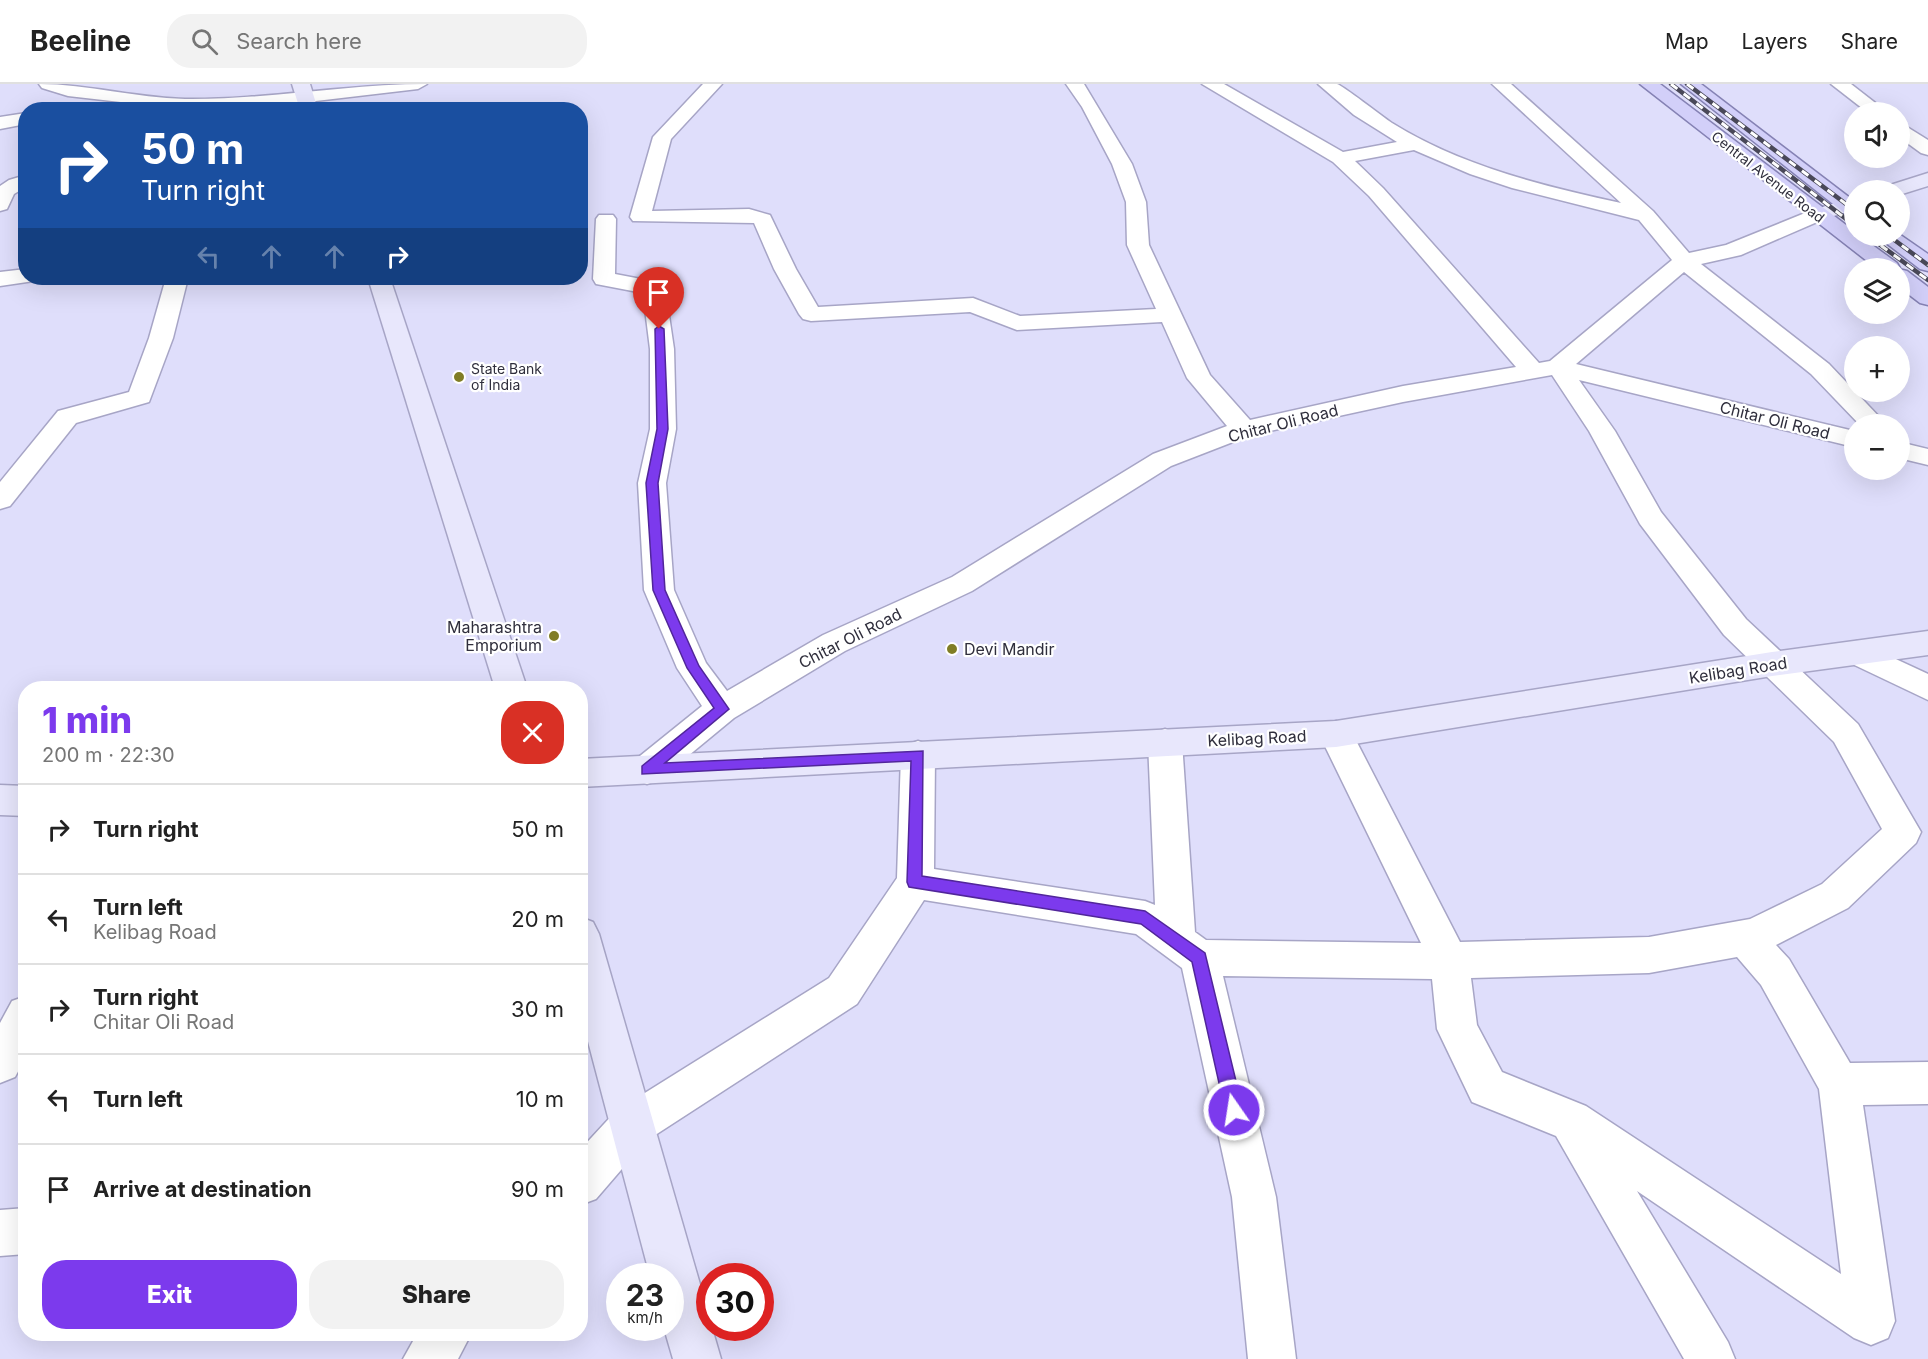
<!DOCTYPE html>
<html lang="en">
<head>
<meta charset="utf-8">
<style>
  :root { --surface:#fff; --page:#f2f2f2; --text:#222; --muted:#767676; --line:#e0e0e0; --accent:#7c3aed }
  body { margin:0; font-family:Inter,sans-serif; background:var(--page); color:var(--text); height:100vh; display:flex; flex-direction:column; font-size:22px; white-space:nowrap }
  * { box-sizing:border-box; margin:0 }
  p { font-size:20px; color:var(--muted) }
  .icon { flex:none; width:33px; height:33px; fill:none; stroke:currentColor; stroke-width:2; stroke-linecap:round; stroke-linejoin:round }
  .map { position:relative; flex:1; overflow:hidden }
  .drawer { position:absolute; left:18px; top:597px; width:570px; height:660px; display:flex; flex-direction:column; background:var(--surface); border-radius:24px; box-shadow:0 6px 24px #0002 }
  .drawer>* { flex:none }
  .banner { position:absolute; left:18px; top:18px; width:570px; height:183px; border-radius:24px; box-shadow:0 6px 24px #0002; background:#1a4fa0; color:#fff; overflow:hidden }
  .buttons { position:absolute; left:1844px; top:18px; display:grid; gap:12px }
  .buttons a { display:grid; place-items:center; width:66px; height:66px; border-radius:50%; background:var(--surface); box-shadow:0 6px 24px #0002; font-size:30px }
  .speed { position:absolute; left:606px; top:1179px; display:flex; gap:12px; font-size:30px; font-weight:700; text-align:center }
  .speed>* { display:grid; place-content:center; width:78px; height:78px; border-radius:50%; background:var(--surface); box-shadow:0 6px 24px #0002; line-height:1 }
  .speed small { font-size:15px; font-weight:400 }
  .speed .limit { border:9px solid #d22; background:#fff; color:#111 }
  .pin { position:absolute; display:grid; place-items:center; width:51px; height:51px; color:#fff; margin:-62px -26px; border-radius:50% 50% 50% 0; rotate:-45deg; box-shadow:0 0 6px #0007 }
  .pin .icon { rotate:45deg }
  .me { position:absolute; width:66px; margin:-33px; rotate:347deg; stroke-linejoin:round; filter:drop-shadow(0 0 4px #0008) }
  .turn { display:flex; align-items:center; gap:21px; height:126px; padding:0 24px; font-size:27px }
  .turn .icon { width:78px; height:78px; stroke-width:2.5 }
  .turn b { display:block; font-size:42px; line-height:51px }
  .lanes { display:flex; align-items:center; height:57px; padding:0 24px; background:#0003; justify-content:center; gap:30px; direction:ltr }
  .lanes .off { opacity:.35 }
  .round { display:grid; place-items:center; flex:none; width:63px; height:63px; border-radius:24px; background:var(--page) }
  .head { display:flex; align-items:center; justify-content:space-between; height:102px; padding:0 24px }
  h1 { font-size:36px; font-weight:800; line-height:45px; color:var(--accent) }
  .primary-button { display:flex; gap:12px; margin-top:auto; padding:12px 24px }
  .primary-button a { flex:1; height:69px; border-radius:24px; background:var(--accent); color:#fff; font-size:24px; font-weight:800; line-height:69px; text-align:center }
  .primary-button a+a { background:var(--page); color:var(--text) }
  ul { padding:0; list-style:none }
  li { display:flex; align-items:center; gap:18px; height:90px; padding:0 24px; border-top:2px solid var(--line) }
  li div { flex:1 }
  li b { display:block; font-size:22px }
  li em { font-style:normal }
  header { display:flex; align-items:center; gap:36px; box-sizing:border-box; height:84px; padding:0 30px; background:var(--surface); border-bottom:2px solid var(--line) }
  header strong { font-size:28px }
  nav { display:flex; gap:33px; margin-inline-start:auto; font-size:21px }
  .search { width:420px; height:54px; background:var(--page); display:flex; align-items:center; gap:15px; box-sizing:border-box; padding:0 21px; border-radius:24px; color:var(--muted); font-size:22px }
  .map>svg:first-child { display:block }
  .lines { fill:none; stroke-linecap:round; stroke-linejoin:round }
  .street-casing { stroke:#a7a5c6; stroke-width:3 }
  .secondary-casing { stroke:#a7a5c6; stroke-width:3 }
  .primary-casing { stroke:#8582b4; stroke-width:3 }
  .street { fill:#fff; fill-rule:evenodd }
  .secondary { fill:#e8e7fc; fill-rule:evenodd }
  .primary { fill:#d2cff9; fill-rule:evenodd }
  .rail-casing { stroke:#494858; stroke-width:4.5 }
  .rail { stroke:#fff; stroke-width:3; stroke-dasharray:8; stroke-linecap:butt }
  .route { fill:#7c3aed; stroke:#51269a; stroke-width:1.5 }
  .poi-dot { fill:#807d25; stroke:#fff; stroke-width:2 }
  .labels { text-anchor:middle; stroke-width:4.5; stroke-linejoin:round; paint-order:stroke }
  .far-street-label { font-size:14px; fill:#2f2e3c; stroke:#fff }
  .far-poi-label { font-size:14px; fill:#2f2e3c; stroke:#fff; text-anchor:start }
  .street-label { font-size:16px; fill:#2f2e3c; stroke:#fff }
  .poi-label { font-size:16px; fill:#2f2e3c; stroke:#fff; text-anchor:end }
</style>
</head>
<body>
<header>
<strong>Beeline</strong>
<div class="search"><svg class="icon" aria-label="search" viewBox="0 0 24 24"><circle cx="10" cy="10" r="6"/><path d="M15 15l6 6"/></svg>Search here</div>
<nav><a>Map</a><a>Layers</a><a>Share</a></nav>
</header>
<div class="map">
<svg width="1928" height="1275" viewBox="0 0 1928 1275">
  <rect width="100%" height="100%" fill="#dfdefb"/>
  <g class="lines">
    <g class="street-casing">
      <g id="street">
        <path d="M39,0C88,0 136,14 185,15C266,16 346,0 427,0L418,5L248,25H182L68,12L42,4Z"/>
        <path d="M703,0H722L671,55L652,127L749,125L770,131L796,185L818,223L973,214L1020,232L1156,225L1127,161L1126,118L1112,80L1082,23L1066,0H1084L1132,80L1146,118L1149,161L1210,291L1250,336L1403,302L1516,283L1369,112L1333,78L1202,0H1224L1343,68L1397,58L1354,31L1318,0C1324,0 1331,0 1337,0C1342,1 1383,33 1392,39C1461,82 1543,102 1621,119L1492,0H1511L1653,127L1689,169L1726,161L1810,127H1824L1827,131L1824,135L1741,171L1701,180L1829,280L1886,340H1859L1811,290L1684,188L1576,280L1854,347V363L1579,296L1615,347L1661,428L1746,535L1858,640L1921,748L1916,759L1848,824L1776,861L1789,875L1850,979L1928,978V1020L1863,1021L1895,1237L1888,1254L1871,1261L1854,1254L1637,1107L1728,1258L1735,1275H1684L1556,1052L1472,1018L1437,945L1432,895L1223,892L1276,1113L1296,1275H1248L1232,1113L1182,884L1136,850L924,816L857,920L646,1057L596,1115L580,1121V1066L616,1027L829,894L897,794L901,671L906,661L918,657L930,661L935,671L934,785L1145,817L1155,821L1148,658L1153,649L1165,645L1177,649L1182,658L1195,848L1206,856L1421,859L1319,650L1324,641L1336,637L1348,641L1460,858L1649,853L1750,835L1822,800L1882,745L1834,658L1724,551L1640,440L1589,347L1552,291L1403,318L1251,351L1171,382L972,507L845,567L734,634L659,696L647,700L635,696L630,686L635,676L702,622L677,584L644,506L638,399L650,345V265L643,209L596,200L593,195L596,135L599,131H613L616,135L615,190L662,199L665,204L674,265L676,345L666,399L674,506L706,579L727,607L823,551L952,493L1153,370L1227,342L1187,294L1162,238L1017,246L970,228L811,237L803,235L799,230L774,185L754,139L633,137L630,133L653,53ZM1414,66L1470,90L1512,104L1639,136L1672,176L1550,277L1539,279L1383,104L1355,77ZM1737,873L1761,901L1819,1005L1841,1190L1586,1022L1502,988L1477,941L1471,894L1649,889Z"/>
        <polygon points="1831,0 1851,0 1887,28 1867,28"/>
        <polygon points="26,29 26,40 0,45 0,33"/>
        <polygon points="1899,38 1928,56 1928,71 1921,69 1899,53"/>
        <polygon points="26,91 26,103 14,110 7,125 0,127 0,102 9,96"/>
        <polygon points="26,185 26,194 36,194 34,197 0,202 0,188"/>
        <polygon points="166,194 188,194 173,254 149,318 76,339 10,422 0,425 0,398 58,327 129,308 149,254"/>
        <polygon points="1899,358 1928,365 1928,381 1899,374"/>
        <polygon points="1857,557 1928,590 1928,616 1846,577 1841,569 1846,561"/>
        <polygon points="26,912 26,973 15,993 0,999 0,939 12,917"/>
        <polygon points="26,1124 26,1170 0,1172 0,1126"/>
        <polygon points="417,1250 471,1250 458,1275 403,1275"/>
      </g>
    </g>
    <g class="secondary-casing">
      <g id="secondary">
        <polygon points="292,0 310,0 318,26 300,26"/>
        <polygon points="1928,89 1928,102 1899,111 1899,106 1884,106 1887,102"/>
        <polygon points="1854,113 1854,126 1817,137 1810,135 1807,131 1810,127"/>
        <polygon points="368,194 390,194 527,604 495,604"/>
        <polygon points="1928,547 1928,571 1772,592 1336,663 580,703 580,675 1336,637 1772,568"/>
        <polygon points="0,701 26,702 26,732 0,731"/>
        <polygon points="580,833 593,838 599,850 710,1235 710,1244 712,1244 721,1275 673,1275 664,1244 670,1244 670,1192 650,1192 580,927"/>
      </g>
    </g>
    <g class="primary-casing">
      <g id="primary">
        <polygon points="1640,0 1660,0 1854,147 1854,152 1860,152 1897,179 1900,184 1899,185 1907,187 1928,203 1928,221 1920,219 1899,203 1899,184 1876,184"/>
        <polygon points="1681,0 1701,0 1854,117 1854,133 1847,131"/>
        <polygon points="1899,150 1928,170 1928,187 1920,185 1877,152"/>
      </g>
    </g>
    <use href="#street" class="street"/>
    <use href="#secondary" class="secondary"/>
    <use href="#primary" class="primary"/>
    <g class="rail-casing">
      <g id="rail">
        <polyline points="1671,0 1854,141"/>
        <polyline points="1687,0 1854,126"/>
        <polyline points="1868,152 1928,196"/>
        <polyline points="1889,152 1928,181"/>
      </g>
    </g>
    <use href="#rail" class="rail"/>
  </g>
  <polygon class="route" points="659,242 664,245 668,345 658,399 665,506 699,582 729,625 665,679 923,667 922,792 1145,827 1205,869 1243,1026 1240,1032 1234,1035 1228,1032 1225,1026 1192,878 1141,840 909,803 907,798 911,677 642,690 642,682 714,624 687,584 653,506 646,399 657,345 655,245"/>
  <g class="poi-dot">
    <circle cx="459" cy="293" r="6"/>
    <circle cx="554" cy="552" r="6"/>
    <circle cx="952" cy="565" r="6"/>
  </g>
  <g class="labels">
    <g class="far-street-label">
      <text transform="translate(1768 93) rotate(38)" y="5">Central Avenue Road</text>
    </g>
    <g class="far-poi-label">
      <text x="471" y="290">State Bank<tspan x="471" dy="16">of India</tspan></text>
    </g>
    <g class="street-label">
      <text transform="translate(1775 336) rotate(14)" y="6">Chitar Oli Road</text>
      <text transform="translate(1283 339) rotate(-14)" y="6">Chitar Oli Road</text>
      <text transform="translate(850 554) rotate(-27)" y="6">Chitar Oli Road</text>
      <text transform="translate(1738 586) rotate(-9)" y="6">Kelibag Road</text>
      <text transform="translate(1257 654) rotate(-3)" y="6">Kelibag Road</text>
    </g>
    <g class="poi-label">
      <text x="542" y="549">Maharashtra<tspan x="542" dy="18">Emporium</tspan></text>
      <text x="964" y="571" text-anchor="start">Devi Mandir</text>
    </g>
  </g>
</svg>
<div class="buttons">
<a><svg class="icon" aria-label="sound" viewBox="0 0 24 24"><path d="M4 9h4l5-4v14l-5-4H4zM17 9q2 3 0 6"/></svg></a>
<a><svg class="icon" aria-label="search" viewBox="0 0 24 24"><circle cx="10" cy="10" r="6"/><path d="M15 15l6 6"/></svg></a>
<a><svg class="icon" aria-label="layers" viewBox="0 0 24 24"><path d="M12 4l9 5-9 5-9-5zM3 14l9 5 9-5"/></svg></a>
<a>+</a>
<a>−</a>
</div>
<div class="speed"><div>23<small>km/h</small></div><div class="limit">30</div></div>
<div class="pin" style="left:659px;top:245px;background:#d93025"><svg class="icon" aria-label="arrive" viewBox="0 0 24 24"><path d="M6 21V4h12l-3 4 3 4H6"/></svg></div>
<svg class="me" style="left:1234px;top:1026px" viewBox="-20 -20 40 40"><circle r="17" fill="#7c3aed" stroke="#fff" stroke-width="3"/><path d="M0-11L8 9 0 5-8 9z" fill="#fff"/></svg>
<div class="banner">
<div class="turn"><svg class="icon" aria-label="right" viewBox="0 0 24 24"><path d="M7 20v-9h11M14 6l5 5-5 5"/></svg><div><b>50 m</b>Turn right</div></div>
<div class="lanes"><svg class="icon off" aria-label="left" viewBox="0 0 24 24"><path d="M17 20v-9H6M10 6l-5 5 5 5"/></svg><svg class="icon off" aria-label="ahead" viewBox="0 0 24 24"><path d="M12 20V5M6 11l6-6 6 6"/></svg><svg class="icon off" aria-label="ahead" viewBox="0 0 24 24"><path d="M12 20V5M6 11l6-6 6 6"/></svg><svg class="icon" aria-label="right" viewBox="0 0 24 24"><path d="M7 20v-9h11M14 6l5 5-5 5"/></svg></div>
</div>
<section class="drawer">
<div class="head"><div><h1>1 min</h1><p>200 m · 22:30</p></div><a class="round" style="background:#d93025;color:#fff"><svg class="icon" aria-label="close" viewBox="0 0 24 24"><path d="M6 6l12 12M18 6L6 18"/></svg></a></div>
<ul>
<li><svg class="icon" aria-label="right" viewBox="0 0 24 24"><path d="M7 20v-9h11M14 6l5 5-5 5"/></svg><div><b>Turn right</b></div><em>50 m</em></li>
<li><svg class="icon" aria-label="left" viewBox="0 0 24 24"><path d="M17 20v-9H6M10 6l-5 5 5 5"/></svg><div><b>Turn left</b><p>Kelibag Road</p></div><em>20 m</em></li>
<li><svg class="icon" aria-label="right" viewBox="0 0 24 24"><path d="M7 20v-9h11M14 6l5 5-5 5"/></svg><div><b>Turn right</b><p>Chitar Oli Road</p></div><em>30 m</em></li>
<li><svg class="icon" aria-label="left" viewBox="0 0 24 24"><path d="M17 20v-9H6M10 6l-5 5 5 5"/></svg><div><b>Turn left</b></div><em>10 m</em></li>
<li><svg class="icon" aria-label="arrive" viewBox="0 0 24 24"><path d="M6 21V4h12l-3 4 3 4H6"/></svg><div><b>Arrive at destination</b></div><em>90 m</em></li>
</ul>
<div class="primary-button"><a>Exit</a><a>Share</a></div>
</section>
</div>
</body>
</html>
